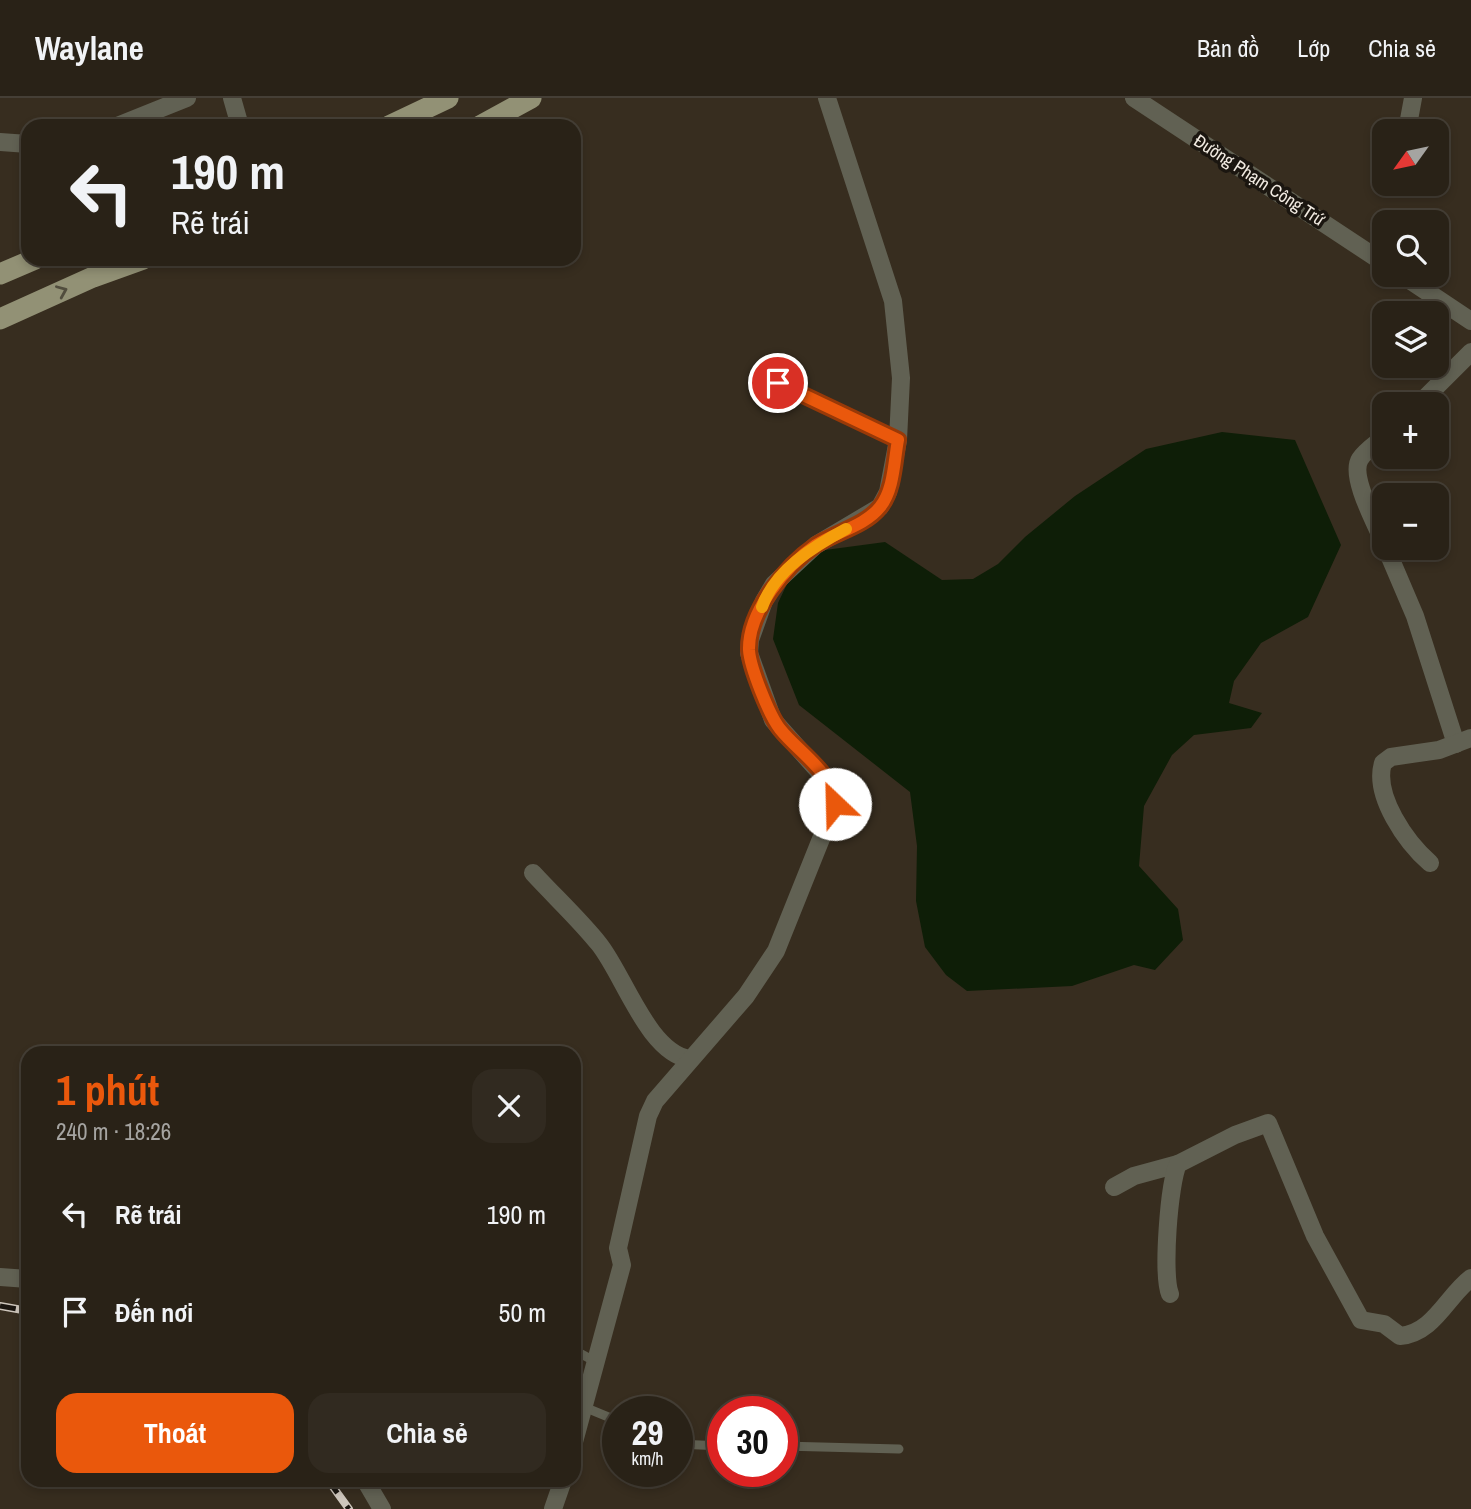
<!DOCTYPE html>
<html lang="vi">
<head>
<meta charset="utf-8">
<style>
  :root { --surface:#292217; --page:#312a20; --text:#f1f3f6; --muted:#a5a4a1; --line:#453f36; --accent:#ea580c }
  body { margin:0; font-family:"Archivo Narrow",sans-serif; background:var(--page); color:var(--text); height:100vh; display:flex; flex-direction:column; font-size:26px; white-space:nowrap }
  * { box-sizing:border-box; margin:0 }
  p { font-size:23px; color:var(--muted) }
  .icon { flex:none; width:38px; height:38px; fill:none; stroke:currentColor; stroke-width:2; stroke-linecap:round; stroke-linejoin:round }
  .map { position:relative; flex:1; overflow:hidden }
  .drawer { position:absolute; left:21px; top:948px; width:560px; height:441px; display:flex; flex-direction:column; background:var(--surface); border-radius:21px; box-shadow:0 4px 10px #0003,0 0 0 2px var(--line) }
  .drawer>* { flex:none }
  .guide { position:absolute; left:21px; top:21px; width:560px; height:147px; border-radius:21px; box-shadow:0 4px 10px #0003,0 0 0 2px var(--line); background:#292217; color:var(--text); overflow:hidden }
  .needle { width:46px; rotate:237deg }
  .controls { position:absolute; left:1372px; top:21px; display:grid; gap:14px }
  .controls a { display:grid; place-items:center; width:77px; height:77px; border-radius:14px; background:var(--surface); box-shadow:0 4px 10px #0003,0 0 0 2px var(--line); font-size:35px }
  .speed { position:absolute; left:602px; top:1298px; display:flex; gap:14px; font-size:35px; font-weight:700; text-align:center }
  .speed>* { display:grid; place-content:center; width:91px; height:91px; border-radius:50%; background:var(--surface); box-shadow:0 4px 10px #0003,0 0 0 2px var(--line); line-height:1 }
  .speed small { font-size:18px; font-weight:400 }
  .speed .limit { border:10px solid #d22; background:#fff; color:#111 }
  .pin { position:absolute; display:grid; place-items:center; width:60px; height:60px; color:#fff; margin:-30px; border:4px solid #fff; border-radius:50%; box-shadow:0 2px 7px #0007 }
  .me { position:absolute; width:77px; margin:-38px; rotate:336deg; stroke-linejoin:round; filter:drop-shadow(0 0 5px #0008) }
  .turn { display:flex; align-items:center; gap:24px; height:147px; padding:0 35px; font-size:32px }
  .turn .icon { width:91px; height:91px; stroke-width:2.5 }
  .turn b { display:block; font-size:49px; line-height:60px }
  .round { display:grid; place-items:center; flex:none; width:74px; height:74px; border-radius:21px; background:var(--page) }
  .head { display:flex; align-items:center; justify-content:space-between; height:119px; padding:0 35px }
  h1 { font-size:42px; font-weight:700; line-height:52px; color:var(--accent) }
  .action { display:flex; gap:14px; margin-top:auto; padding:14px 35px }
  .action a { flex:1; height:80px; border-radius:21px; background:var(--accent); color:#fff; font-size:28px; font-weight:700; line-height:80px; text-align:center }
  .action a+a { background:var(--page); color:var(--text) }
  ul { padding:0; list-style:none }
  li { display:flex; align-items:center; gap:21px; height:98px; padding:0 35px }
  li div { flex:1 }
  li b { display:block; font-size:26px }
  li em { font-style:normal }
  header { display:flex; align-items:center; gap:42px; box-sizing:border-box; height:98px; padding:0 35px; background:var(--surface); border-bottom:2px solid var(--line) }
  header strong { font-size:33px }
  nav { display:flex; gap:38px; margin-inline-start:auto; font-size:24px }
  .map>svg:first-child { display:block }
  .water { fill:#0e1e07 }
  .lines { fill:none; stroke-linecap:round; stroke-linejoin:round }
  .lane { stroke:#616153; stroke-width:9 }
  .street { stroke:#616153; stroke-width:18 }
  .primary { stroke:#929175; stroke-width:21 }
  .rail-casing { stroke:#cec6bc; stroke-width:8 }
  .rail { stroke:#1b1610; stroke-width:5; stroke-dasharray:16; stroke-linecap:butt }
  .oneway { stroke:#514d3d }
  .route-casing { stroke:#983908; stroke-width:18 }
  .route { stroke:#ea580c; stroke-width:12 }
  .slow { stroke:#f59e0b; stroke-width:12 }
  .labels { text-anchor:middle; stroke-width:7; stroke-linejoin:round; paint-order:stroke }
  .street-label { font-size:18px; fill:#f1eae1; stroke:#1b1610 }
</style>
</head>
<body>
<header>
<strong>Waylane</strong>
<nav><a>Bản đồ</a><a>Lớp</a><a>Chia sẻ</a></nav>
</header>
<div class="map">
<svg width="1471" height="1411" viewBox="0 0 1471 1411">
  <rect width="100%" height="100%" fill="#372d1f"/>
  <polygon class="water" points="1222,334 1295,342 1341,447 1308,519 1261,545 1234,583 1229,605 1262,615 1251,630 1194,637 1172,657 1144,708 1139,768 1178,811 1183,842 1155,872 1134,867 1072,888 967,893 946,877 925,849 916,803 917,748 910,694 799,607 773,541 778,505 796,467 825,452 885,444 942,482 973,481 998,466 1025,439 1075,398 1146,351"/>
  <g class="lines">
    <g class="lane">
      <polyline points="759,275 898,342"/>
      <polyline points="574,1252 596,1264"/>
      <polyline points="584,1309 618,1323"/>
      <polyline points="677,1346 723,1348"/>
      <polyline points="782,1348 899,1351"/>
    </g>
    <g class="street">
      <polyline points="232,0 240,28"/>
      <polyline points="1134,0 1384,165"/>
      <polyline points="117,28 187,0"/>
      <polyline points="1410,33 1408,27 1413,0"/>
      <polyline points="0,44 28,46"/>
      <polyline points="1437,81 1438,83"/>
      <polyline points="1402,177 1471,223"/>
      <polyline points="1419,306 1471,254"/>
      <path d="M1384,339C1377,345 1365,353 1360,361C1349,378 1377,428 1384,445"/>
      <polyline points="1386,450 1415,518 1456,646"/>
      <path d="M1430,765C1407,745 1373,698 1383,665L1391,659L1439,652L1471,640"/>
      <path d="M533,775C555,799 579,821 599,846C624,877 648,955 690,961"/>
      <polyline points="1114,1089 1134,1078 1178,1066"/>
      <polyline points="0,1179 28,1181"/>
      <path d="M1170,1196C1162,1177 1169,1085 1178,1066L1235,1037L1268,1025L1315,1138L1361,1222L1384,1226L1400,1238C1434,1235 1447,1198 1471,1180"/>
      <polyline points="574,1344 622,1167 618,1150 648,1018 655,1003 746,898 776,853 835,706 831,687 773,622 749,555 750,542 764,503 774,486 816,447 880,409 888,394 898,342 901,280 893,203 827,0"/>
      <polyline points="365,1382 382,1411"/>
      <polyline points="553,1411 563,1382"/>
    </g>
    <g class="primary">
      <polyline points="389,28 448,0"/>
      <polyline points="480,28 531,0"/>
      <polyline points="0,176 35,161"/>
      <polyline points="0,221 93,179 143,161"/>
    </g>
    <g class="rail-casing">
      <g id="rail">
        <polyline points="0,1208 28,1213"/>
        <polyline points="328,1382 349,1411"/>
      </g>
    </g>
    <use href="#rail" class="rail"/>
  </g>
  <defs><path id="oneway-chevron" d="M-2-3.5L2.5 0L-2 3.5" fill="none" stroke-width="1.6" stroke-linecap="round" stroke-linejoin="round" transform="scale(1.75)"/></defs>
  <use class="oneway" href="#oneway-chevron" transform="translate(62 193) rotate(-23)"/>
  <g class="lines">
    <g class="route-casing">
      <path id="route" d="M778,285L898,342C894,363 894,392 880,409C865,428 836,434 816,447C786,468 748,513 749,552C750,569 769,617 780,631C798,654 834,675 835,706"/>
    </g>
    <use href="#route" class="route"/>
    <path class="slow" d="M762,509C775,472 814,448 846,431"/>
  </g>
  <g class="labels">
    <g class="street-label">
      <text transform="translate(1259 82) rotate(33)" y="6">Đường Phạm Công Trứ</text>
    </g>
  </g>
</svg>
<div class="controls">
<a><svg class="needle" viewBox="-14 -14 28 28"><path d="M0-13l5 13h-10z" fill="#e53935"/><path d="M0 13l5-13h-10z" fill="#a5a4a1"/></svg></a>
<a><svg class="icon" aria-label="search" viewBox="0 0 24 24"><circle cx="10" cy="10" r="6"/><path d="M15 15l6 6"/></svg></a>
<a><svg class="icon" aria-label="layers" viewBox="0 0 24 24"><path d="M12 4l9 5-9 5-9-5zM3 14l9 5 9-5"/></svg></a>
<a>+</a>
<a>−</a>
</div>
<div class="speed"><div>29<small>km/h</small></div><div class="limit">30</div></div>
<div class="pin" style="left:778px;top:285px;background:#d93025"><svg class="icon" aria-label="arrive" viewBox="0 0 24 24"><path d="M6 21V4h12l-3 4 3 4H6"/></svg></div>
<svg class="me" style="left:835px;top:706px" viewBox="-20 -20 40 40"><circle r="19" fill="#fff"/><path d="M0-13L10 11 0 6-10 11z" fill="#ea580c"/></svg>
<div class="guide">
<div class="turn"><svg class="icon" aria-label="left" viewBox="0 0 24 24"><path d="M17 20v-9H6M10 6l-5 5 5 5"/></svg><div><b>190 m</b>Rẽ trái</div></div>
</div>
<section class="drawer">
<div class="head"><div><h1>1 phút</h1><p>240 m · 18:26</p></div><a class="round"><svg class="icon" aria-label="close" viewBox="0 0 24 24"><path d="M6 6l12 12M18 6L6 18"/></svg></a></div>
<ul>
<li><svg class="icon" aria-label="left" viewBox="0 0 24 24"><path d="M17 20v-9H6M10 6l-5 5 5 5"/></svg><div><b>Rẽ trái</b></div><em>190 m</em></li>
<li><svg class="icon" aria-label="arrive" viewBox="0 0 24 24"><path d="M6 21V4h12l-3 4 3 4H6"/></svg><div><b>Đến nơi</b></div><em>50 m</em></li>
</ul>
<div class="action"><a>Thoát</a><a>Chia sẻ</a></div>
</section>
</div>
</body>
</html>
